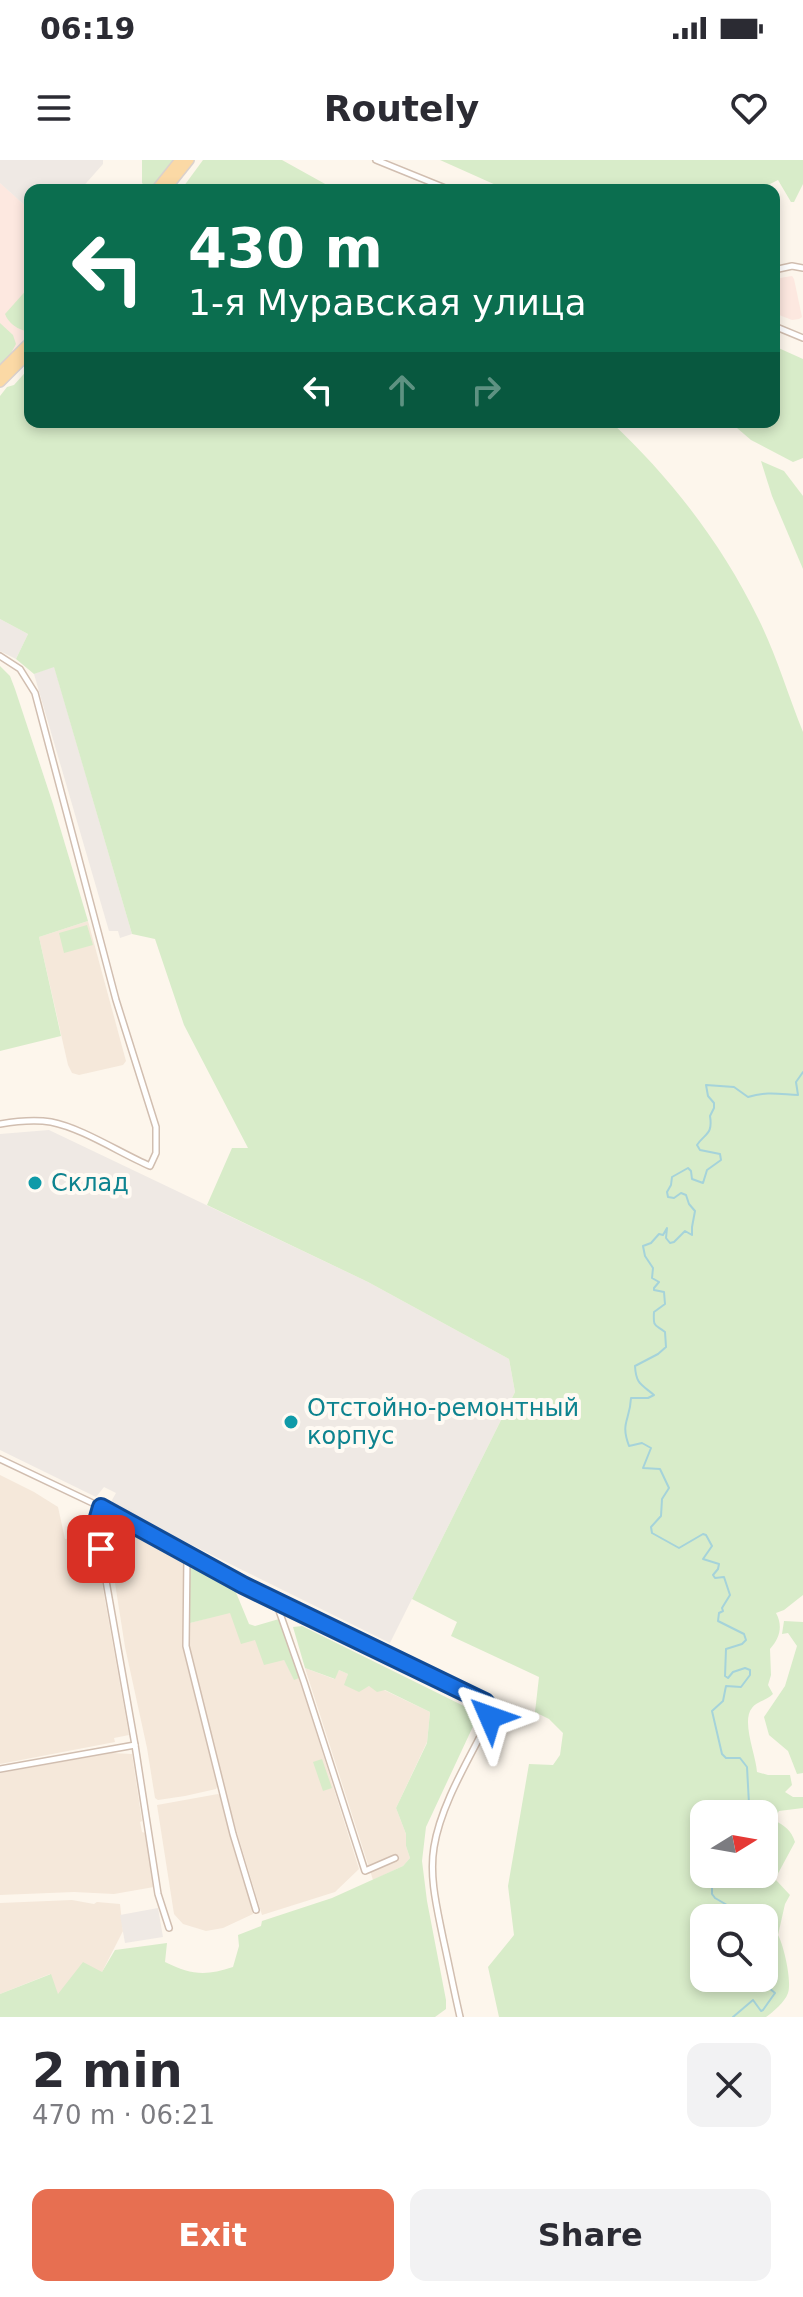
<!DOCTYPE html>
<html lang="en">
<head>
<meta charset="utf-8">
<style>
  :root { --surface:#fff; --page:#f2f2f3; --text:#2b2b33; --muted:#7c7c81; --accent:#e76f51 }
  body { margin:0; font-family:"DejaVu Sans",sans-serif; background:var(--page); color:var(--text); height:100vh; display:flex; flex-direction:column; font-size:30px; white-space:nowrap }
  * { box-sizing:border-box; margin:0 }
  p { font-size:26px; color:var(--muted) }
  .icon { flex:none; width:44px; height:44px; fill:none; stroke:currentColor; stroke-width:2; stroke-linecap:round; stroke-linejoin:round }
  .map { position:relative; height:1857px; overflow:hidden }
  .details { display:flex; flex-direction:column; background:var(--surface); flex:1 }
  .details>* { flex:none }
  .banner { position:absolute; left:24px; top:24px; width:756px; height:244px; border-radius:16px; box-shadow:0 4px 12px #0003; background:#0b6e4f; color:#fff; overflow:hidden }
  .needle { width:52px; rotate:79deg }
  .buttons { position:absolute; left:690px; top:1640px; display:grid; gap:16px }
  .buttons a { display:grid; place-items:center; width:88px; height:88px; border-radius:16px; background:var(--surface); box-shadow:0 4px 12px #0003; font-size:40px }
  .pin { position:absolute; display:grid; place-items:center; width:68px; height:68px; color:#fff; margin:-34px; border-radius:16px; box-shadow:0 4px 12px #0006 }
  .me { position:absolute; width:88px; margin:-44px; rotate:313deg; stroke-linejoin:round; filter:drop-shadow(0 0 6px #0008) }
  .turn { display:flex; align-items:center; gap:28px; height:168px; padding:0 32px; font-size:36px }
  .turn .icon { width:104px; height:104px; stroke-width:2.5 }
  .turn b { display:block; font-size:56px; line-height:68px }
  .lanes { display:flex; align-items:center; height:76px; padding:0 32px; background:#0003; justify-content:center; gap:40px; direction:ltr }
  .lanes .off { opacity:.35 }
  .round { display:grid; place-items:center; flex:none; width:84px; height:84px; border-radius:16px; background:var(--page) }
  .headline { display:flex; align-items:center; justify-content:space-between; height:136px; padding:0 32px }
  h1 { font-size:48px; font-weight:700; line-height:60px }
  .primary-button { display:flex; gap:16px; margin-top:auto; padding:16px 32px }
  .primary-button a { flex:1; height:92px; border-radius:16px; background:var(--accent); color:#fff; font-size:32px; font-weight:700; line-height:92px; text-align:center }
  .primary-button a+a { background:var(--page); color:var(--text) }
  .status { display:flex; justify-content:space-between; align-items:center; height:56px; padding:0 40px; background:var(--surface); direction:ltr }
  .status svg { height:22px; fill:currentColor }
  header { display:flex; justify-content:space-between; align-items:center; height:104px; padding:0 32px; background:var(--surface); font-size:36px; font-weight:700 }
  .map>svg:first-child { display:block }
  .residential { fill:#f5e8da }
  .commercial { fill:#fde8e0 }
  .industrial { fill:#efe9e4 }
  .green { fill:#d8ecc9; fill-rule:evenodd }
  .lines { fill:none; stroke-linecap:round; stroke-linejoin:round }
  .stream { stroke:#a5d3da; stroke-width:2 }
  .street-casing { stroke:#d1beb0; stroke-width:8 }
  .primary-casing { stroke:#dad1cd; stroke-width:12 }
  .street { stroke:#fff; stroke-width:5 }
  .primary { stroke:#fbd9a5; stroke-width:9 }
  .route-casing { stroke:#114b97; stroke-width:20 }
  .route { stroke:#1a73e8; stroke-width:14 }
  .culture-dot { fill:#0f9aa8; stroke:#fffaf3; stroke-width:3 }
  .labels { text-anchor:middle; stroke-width:8; stroke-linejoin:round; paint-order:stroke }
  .culture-label { font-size:24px; fill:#0d838f; stroke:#fffaf3; text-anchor:start }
</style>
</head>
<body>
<div class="status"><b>06:19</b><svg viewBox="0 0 49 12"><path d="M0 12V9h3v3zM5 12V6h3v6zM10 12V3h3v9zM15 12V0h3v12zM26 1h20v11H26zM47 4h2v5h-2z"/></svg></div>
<header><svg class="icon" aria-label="menu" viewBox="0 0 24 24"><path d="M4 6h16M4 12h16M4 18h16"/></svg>Routely<svg class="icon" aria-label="heart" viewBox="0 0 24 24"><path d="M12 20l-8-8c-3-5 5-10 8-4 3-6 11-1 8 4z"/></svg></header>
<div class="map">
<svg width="803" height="1857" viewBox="0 0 803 1857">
  <rect width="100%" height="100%" fill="#fdf6ec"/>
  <g class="residential">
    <polygon points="88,761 126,901 123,905 79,915 72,913 68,905 39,777"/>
    <polygon points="0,1315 34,1332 58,1347 65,1379 93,1373 129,1575 114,1578 115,1582 0,1604"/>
    <polygon points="132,1370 183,1397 184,1488 218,1625 216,1629 185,1636 158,1640 155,1638 147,1588 125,1487 115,1423 117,1421 109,1374"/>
    <polygon points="230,1452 255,1479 284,1500 294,1519 299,1518 359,1709 335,1732 262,1755 224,1630 189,1487 190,1463"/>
    <polygon points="305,1508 334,1519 339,1510 348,1514 345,1525 358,1531 369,1526 384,1530 430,1552 427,1582 396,1648 406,1674 406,1686 410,1698 403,1706 373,1720"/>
    <polygon points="112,1593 132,1594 142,1661 140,1662 142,1672 145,1673 154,1727 114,1734 74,1732 0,1735 0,1613"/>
    <polygon points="218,1634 221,1636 233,1687 243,1721 248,1730 253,1754 223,1768 206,1771 183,1764 174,1754 157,1645"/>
    <polygon points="72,1740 94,1744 97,1742 120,1744 123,1771 102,1812 58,1835 50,1814 0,1834 0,1743"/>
  </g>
  <g class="commercial">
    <polygon points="0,23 30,50 30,174 0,204"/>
    <polygon points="792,116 794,119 802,157 799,159 792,160 774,153 774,119"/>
  </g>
  <g class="industrial">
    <polygon points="0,0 103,0 103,4 80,30 30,30 30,50 0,23"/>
    <polygon points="0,459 28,474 16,499 0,491"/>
    <polygon points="54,506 132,774 120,778 118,771 109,771 34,514"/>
    <polygon points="49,970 368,1122 509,1199 515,1232 390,1483 113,1346 112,1340 116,1333 104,1327 96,1337 0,1290 0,974"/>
    <polygon points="158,1748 163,1777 125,1783 120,1755"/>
  </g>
  <g class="green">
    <polygon points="142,0 173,0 151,28 146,28 142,23"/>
    <polygon points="203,0 282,0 336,30 181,30"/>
    <polygon points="440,0 803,0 803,24 794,42 791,42 778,20 770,24 772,30 507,30"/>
    <path d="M30,126V171C20,172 8,163 5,154Z"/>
    <polygon points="0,163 13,175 16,184 10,195 0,204"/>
    <polygon points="774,186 803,199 803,298 793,302 751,280 730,262 774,262"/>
    <path d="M30,207V262H611C671,318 722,384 758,458C776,494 788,535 803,572V1435L784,1450L776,1453C783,1466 780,1478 770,1489L771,1515L768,1525L773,1534C766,1541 757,1541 752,1548C741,1561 756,1595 757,1612L768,1615H790L792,1625L785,1632L793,1637H803V1648L779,1651L774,1660C785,1666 791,1670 795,1682L775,1719L790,1735L785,1744L778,1775C784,1786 792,1821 788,1833C785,1842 773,1852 766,1857H499L488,1807L514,1775L508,1726L529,1604L553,1605L560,1595L563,1573L549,1559L535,1552L539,1517L451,1476L457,1462L412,1439L515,1232L509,1199L368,1122L207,1045L232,988H248L184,865L155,779L132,774L54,507L34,514L16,499L28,474L0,459V236L7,227L14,225ZM704,1654H764V1714H704ZM764,1758V1818H704V1758Z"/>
    <polygon points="761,301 784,311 803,336 803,409 772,336"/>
    <polygon points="0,506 10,516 15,529 53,644 88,761 39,777 61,876 0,891"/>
    <polygon points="87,765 93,785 64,793 59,773"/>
    <polygon points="189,1404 235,1430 249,1464 255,1466 279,1459 299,1518 294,1520 284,1500 264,1505 255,1480 241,1484 230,1453 190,1463"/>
    <polygon points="784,1461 803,1462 803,1613 797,1614 788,1591 769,1575 764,1557 785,1526 797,1486 788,1473 782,1474"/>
    <path d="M302,1466L474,1551L476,1560L426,1667L422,1701L427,1741L446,1840V1849L435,1857H0V1834L51,1814L58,1834L83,1802L102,1812L115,1790L167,1783L165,1802C191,1815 206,1816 233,1807L239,1786L238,1775L261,1766L262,1761L332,1738L403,1706L410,1698L406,1686V1674L396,1648L427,1583L430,1552L385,1530L377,1532L369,1526L359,1532L344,1525L348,1514L339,1510L335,1519L305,1508L293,1467Z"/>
    <polygon points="322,1599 332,1628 323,1631 313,1602"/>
  </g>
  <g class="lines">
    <g class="stream">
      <path d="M724,1654L728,1643L744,1647L749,1644L747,1607L740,1598H726L722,1594L712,1551L723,1541L726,1526L741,1527L750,1515V1510L745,1508L733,1512L728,1518L725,1516L726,1489L742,1484L746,1480L744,1474L718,1461L719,1453L723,1451L722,1448L730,1435L724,1417L715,1418L713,1415L718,1409L719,1404L703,1399L712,1386L706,1375L703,1374L679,1388L652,1373L651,1367L661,1356L662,1339L669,1328L660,1309L643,1308L651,1288L642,1283L629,1286C620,1262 630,1261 631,1238H648L654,1235C641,1224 636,1224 635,1206L658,1194L666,1187L665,1172C655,1164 653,1168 654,1152L665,1144L664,1132L654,1130V1128L659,1122L652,1118L653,1108L645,1096L643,1086L651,1083L659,1074L663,1075L667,1068L666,1078L670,1083L674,1082L685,1071L692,1075V1067L695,1051L689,1044L686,1035L681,1033L674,1038L668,1037L667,1032L671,1025L672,1017L688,1008L691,1011L692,1019L703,1023L707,1010L721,1000L720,994L700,990L697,985C705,973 713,975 710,956L714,948V943L708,936L706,925L734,927L748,937C767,931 779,934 798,935L796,922L803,912"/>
      <polyline points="712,1714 712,1734 715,1738 727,1745 732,1758"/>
      <polyline points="733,1857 753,1840 761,1851 763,1850 775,1833 757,1818"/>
    </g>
    <g class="street-casing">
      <g id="street">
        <polyline points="376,0 450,30"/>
        <polyline points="774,110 792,106 803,108"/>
        <polyline points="774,166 803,178"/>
        <path d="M0,496L20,509L35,533L116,840L156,967V993L150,1006C120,993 82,968 51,962C34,959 17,961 0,964"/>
        <path d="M0,1299L101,1347L243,1425L489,1545L490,1557C471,1596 441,1643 434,1687C429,1717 437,1748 443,1778C449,1805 454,1831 460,1857"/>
        <polyline points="101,1347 96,1364 135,1585 158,1734 169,1768"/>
        <polyline points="187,1395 186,1486 233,1674 256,1750"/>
        <polyline points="276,1442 304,1522 365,1711 395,1698"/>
        <polyline points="0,1609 135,1585"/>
      </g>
    </g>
    <g class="primary-casing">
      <g id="primary">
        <polyline points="156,30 180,0"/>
        <polyline points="165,30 189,0"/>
        <polyline points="0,212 30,182"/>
        <polyline points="0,222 30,192"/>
      </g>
    </g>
    <use href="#street" class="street"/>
    <use href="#primary" class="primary"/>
  </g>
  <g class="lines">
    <g class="route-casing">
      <polyline id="route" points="101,1389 96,1364 101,1347 243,1425 485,1542 491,1549 490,1557"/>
    </g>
    <use href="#route" class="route"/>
  </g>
  <g class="culture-dot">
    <circle cx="35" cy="1023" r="8"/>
    <circle cx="291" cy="1262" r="8"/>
  </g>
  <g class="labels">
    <g class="culture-label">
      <text x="51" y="1031">Склад</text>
      <text x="307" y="1256">Отстойно-ремонтный<tspan x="307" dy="28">корпус</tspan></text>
    </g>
  </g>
</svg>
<div class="buttons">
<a><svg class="needle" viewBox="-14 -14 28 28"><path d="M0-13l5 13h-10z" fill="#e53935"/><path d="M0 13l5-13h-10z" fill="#7c7c81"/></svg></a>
<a><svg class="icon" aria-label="search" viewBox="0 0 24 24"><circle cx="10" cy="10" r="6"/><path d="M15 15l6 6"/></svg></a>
</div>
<div class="pin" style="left:101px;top:1389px;background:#d93025"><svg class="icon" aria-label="arrive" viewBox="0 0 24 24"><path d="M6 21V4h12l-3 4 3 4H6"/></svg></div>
<svg class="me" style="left:490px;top:1557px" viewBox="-20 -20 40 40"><path d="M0-17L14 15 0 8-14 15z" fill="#1a73e8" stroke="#fff" stroke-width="4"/></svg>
<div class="banner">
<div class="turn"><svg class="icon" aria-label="left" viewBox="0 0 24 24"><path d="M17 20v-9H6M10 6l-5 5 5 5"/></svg><div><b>430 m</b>1-я Муравская улица</div></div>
<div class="lanes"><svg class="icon" aria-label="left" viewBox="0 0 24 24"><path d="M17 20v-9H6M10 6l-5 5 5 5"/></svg><svg class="icon off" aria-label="ahead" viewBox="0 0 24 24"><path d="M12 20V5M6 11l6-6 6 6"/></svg><svg class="icon off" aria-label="right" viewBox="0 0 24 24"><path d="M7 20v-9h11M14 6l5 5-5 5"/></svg></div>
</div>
</div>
<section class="details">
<div class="headline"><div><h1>2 min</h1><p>470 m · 06:21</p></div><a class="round"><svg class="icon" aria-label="close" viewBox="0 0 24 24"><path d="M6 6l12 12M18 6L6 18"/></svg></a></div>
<div class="primary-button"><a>Exit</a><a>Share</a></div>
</section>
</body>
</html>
